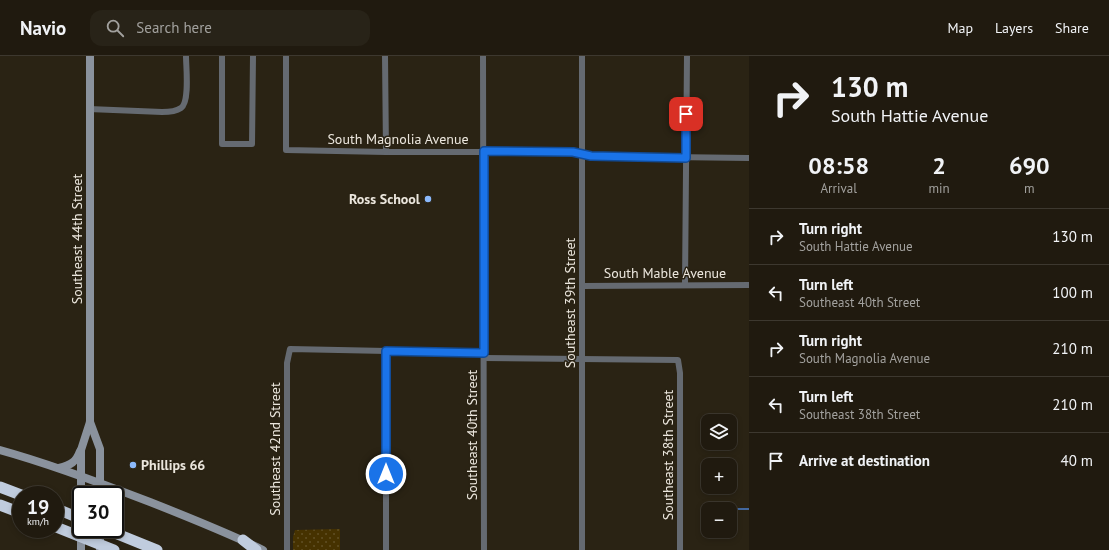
<!DOCTYPE html>
<html lang="en">
<head>
<meta charset="utf-8">
<style>
  :root { --surface:#201a0f; --page:#282318; --text:#f1f3f6; --muted:#a2a19e; --line:#3d382f }
  body { margin:0; font-family:"PT Sans",sans-serif; background:var(--page); color:var(--text); height:100vh; display:flex; flex-direction:column; font-size:15px; white-space:nowrap }
  * { box-sizing:border-box; margin:0 }
  p { font-size:13px; color:var(--muted) }
  .icon { flex:none; width:22px; height:22px; fill:none; stroke:currentColor; stroke-width:2; stroke-linecap:round; stroke-linejoin:round }
  .map { position:relative; flex:1; overflow:hidden }
  .details { display:flex; flex-direction:column; background:var(--surface); width:360px }
  .details>* { flex:none }
  .guide { background:#201a0f; color:var(--text); overflow:hidden }
  .buttons { position:absolute; left:701px; top:358px; display:grid; gap:8px }
  .buttons a { display:grid; place-items:center; width:36px; height:36px; border-radius:8px; background:var(--surface); box-shadow:0 2px 6px #0003,0 0 0 1px var(--line); font-size:20px }
  .speed { position:absolute; left:12px; top:430px; display:flex; gap:8px; font-size:20px; font-weight:700; text-align:center }
  .speed>* { display:grid; place-content:center; width:52px; height:52px; border-radius:50%; background:var(--surface); box-shadow:0 2px 6px #0003,0 0 0 1px var(--line); line-height:1 }
  .speed small { font-size:10px; font-weight:400 }
  .speed .limit { border:2px solid #111; border-radius:6px; background:#fff; color:#111 }
  .pin { position:absolute; display:grid; place-items:center; width:34px; height:34px; color:#fff; margin:-17px; border-radius:8px; box-shadow:0 2px 6px #0006 }
  .me { position:absolute; width:44px; margin:-22px; rotate:0deg; stroke-linejoin:round; filter:drop-shadow(0 0 3px #0008) }
  .turn { display:flex; align-items:center; gap:14px; height:84px; padding:0 16px; font-size:18px }
  .turn .icon { width:52px; height:52px; stroke-width:2.5 }
  .turn b { display:block; font-size:28px; line-height:34px }
  .eta { display:flex; justify-content:space-evenly; align-items:center; height:68px; text-align:center }
  .eta b { font-size:24px; font-weight:700; line-height:28px }
  ul { padding:0; list-style:none }
  li { display:flex; align-items:center; gap:12px; height:56px; padding:0 16px; border-top:1px solid var(--line) }
  li div { flex:1 }
  li b { display:block; font-size:15px }
  li em { font-style:normal }
  header { display:flex; align-items:center; gap:24px; box-sizing:border-box; height:56px; padding:0 20px; background:var(--surface); border-bottom:1px solid var(--line) }
  header strong { font-size:19px }
  nav { display:flex; gap:22px; margin-inline-start:auto; font-size:14px }
  .search { width:280px; height:36px; background:var(--page); display:flex; align-items:center; gap:10px; box-sizing:border-box; padding:0 14px; border-radius:12px; color:var(--muted); font-size:15px }
  main { display:flex; flex:1; min-height:0 }
  .map>svg:first-child { display:block }
  .grass { fill:url(#grass-dots) }
  .lines { fill:none; stroke-linecap:round; stroke-linejoin:round }
  .stream { stroke:#43689e; stroke-width:2 }
  .minor { stroke:#656a71; stroke-width:6 }
  .secondary { stroke:#8a929d; stroke-width:8 }
  .motorway { stroke:#c0ccde; stroke-width:11 }
  .motorway-bridge { stroke:#c0ccde; stroke-width:11 }
  .route-casing { stroke:#114b97; stroke-width:10 }
  .route { stroke:#1a73e8; stroke-width:7 }
  .poi-dot { fill:#8bb9fc; stroke:#2a2314; stroke-width:1.5 }
  .labels { text-anchor:middle; stroke-width:3; stroke-linejoin:round; paint-order:stroke }
  .street-label { font-size:14px; fill:#ebe6dd; stroke:#2a2314 }
  .poi-label { font-size:14px; font-weight:bold; fill:#ebe6dd; stroke:#2a2314; text-anchor:end }
</style>
</head>
<body>
<header>
<strong>Navio</strong>
<div class="search"><svg class="icon" aria-label="search" viewBox="0 0 24 24"><circle cx="10" cy="10" r="6"/><path d="M15 15l6 6"/></svg>Search here</div>
<nav><a>Map</a><a>Layers</a><a>Share</a></nav>
</header>
<main>
<div class="map">
<svg width="749" height="494" viewBox="0 0 749 494">
  <defs>
    <pattern id="grass-dots" width="8" height="8" patternUnits="userSpaceOnUse"><rect width="8" height="8" fill="#463200"/><path d="M2 2h.1M6 6h.1" fill="none" stroke="#615025" stroke-width="1.8" stroke-linecap="round"/></pattern>
  </defs>
  <rect width="100%" height="100%" fill="#2a2314"/>
  <polygon class="grass" points="340,473 340,494 293,494 293,481 295,474"/>
  <g class="lines">
    <polyline class="stream" points="703,453 749,453"/>
    <g class="minor">
      <polyline points="222,0 222,88 252,88 253,0"/>
      <polyline points="286,0 286,94 386,96 573,96 591,100 749,102"/>
      <polyline points="385,0 386,96"/>
      <polyline points="483,0 484,494"/>
      <path d="M89,53L162,56C168,56 175,56 181,52C190,46 186,11 186,0"/>
      <polyline points="685,229 687,0"/>
      <polyline points="582,230 749,229"/>
      <polyline points="386,295 386,494"/>
      <polyline points="484,302 678,304 680,317 680,494"/>
      <polyline points="287,494 287,307 290,293 484,297"/>
      <polyline points="582,494 582,0"/>
    </g>
    <g class="secondary">
      <polyline points="90,366 100,393 100,439"/>
      <path d="M0,394C51,408 101,427 150,446C188,461 226,476 263,494"/>
      <path d="M59,412C71,409 76,406 80,395"/>
      <polyline points="81,439 81,394 90,366 90,0"/>
      <polyline points="100,473 100,493"/>
      <polyline points="81,494 81,473"/>
    </g>
    <g class="motorway">
      <polyline points="0,431 21,439"/>
      <polyline points="0,449 21,457"/>
      <polyline points="55,452 81,463"/>
      <polyline points="105,473 157,494"/>
      <polyline points="243,484 256,494"/>
    </g>
    <polyline class="motorway-bridge" points="56,471 114,494"/>
  </g>
  <g class="lines">
    <g class="route-casing">
      <polyline id="route" points="386,418 386,295 484,297 484,95 573,96 591,100 686,102 686,58"/>
    </g>
    <use href="#route" class="route"/>
  </g>
  <g class="poi-dot">
    <circle cx="428" cy="143" r="4"/>
    <circle cx="133" cy="409" r="4"/>
  </g>
  <g class="labels">
    <g class="street-label">
      <text x="398" y="88">South Magnolia Avenue</text>
      <text transform="translate(77 183) rotate(-90)" y="5">Southeast 44th Street</text>
      <text x="665" y="222">South Mable Avenue</text>
      <text transform="translate(570 247) rotate(-90)" y="5">Southeast 39th Street</text>
      <text transform="translate(472 379) rotate(-90)" y="5">Southeast 40th Street</text>
      <text transform="translate(275 393) rotate(-90)" y="5">Southeast 42nd Street</text>
      <text transform="translate(668 399) rotate(-90)" y="5">Southeast 38th Street</text>
    </g>
    <g class="poi-label">
      <text x="420" y="148">Ross School</text>
      <text x="141" y="414" text-anchor="start">Phillips 66</text>
    </g>
  </g>
</svg>
<div class="buttons">
<a><svg class="icon" aria-label="layers" viewBox="0 0 24 24"><path d="M12 4l9 5-9 5-9-5zM3 14l9 5 9-5"/></svg></a>
<a>+</a>
<a>−</a>
</div>
<div class="speed"><div>19<small>km/h</small></div><div class="limit">30</div></div>
<div class="pin" style="left:686px;top:58px;background:#d93025"><svg class="icon" aria-label="arrive" viewBox="0 0 24 24"><path d="M6 21V4h12l-3 4 3 4H6"/></svg></div>
<svg class="me" style="left:386px;top:418px" viewBox="-20 -20 40 40"><circle r="17" fill="#1a73e8" stroke="#fff" stroke-width="3"/><path d="M0-11L8 9 0 5-8 9z" fill="#fff"/></svg>
</div>
<section class="details">
<div class="guide">
<div class="turn"><svg class="icon" aria-label="right" viewBox="0 0 24 24"><path d="M7 20v-9h11M14 6l5 5-5 5"/></svg><div><b>130 m</b>South Hattie Avenue</div></div>
</div>
<div class="eta">
<div><b>08:58</b><p>Arrival</p></div>
<div><b>2</b><p>min</p></div>
<div><b>690</b><p>m</p></div>
</div>
<ul>
<li><svg class="icon" aria-label="right" viewBox="0 0 24 24"><path d="M7 20v-9h11M14 6l5 5-5 5"/></svg><div><b>Turn right</b><p>South Hattie Avenue</p></div><em>130 m</em></li>
<li><svg class="icon" aria-label="left" viewBox="0 0 24 24"><path d="M17 20v-9H6M10 6l-5 5 5 5"/></svg><div><b>Turn left</b><p>Southeast 40th Street</p></div><em>100 m</em></li>
<li><svg class="icon" aria-label="right" viewBox="0 0 24 24"><path d="M7 20v-9h11M14 6l5 5-5 5"/></svg><div><b>Turn right</b><p>South Magnolia Avenue</p></div><em>210 m</em></li>
<li><svg class="icon" aria-label="left" viewBox="0 0 24 24"><path d="M17 20v-9H6M10 6l-5 5 5 5"/></svg><div><b>Turn left</b><p>Southeast 38th Street</p></div><em>210 m</em></li>
<li><svg class="icon" aria-label="arrive" viewBox="0 0 24 24"><path d="M6 21V4h12l-3 4 3 4H6"/></svg><div><b>Arrive at destination</b></div><em>40 m</em></li>
</ul>
</section>
</main>
</body>
</html>
